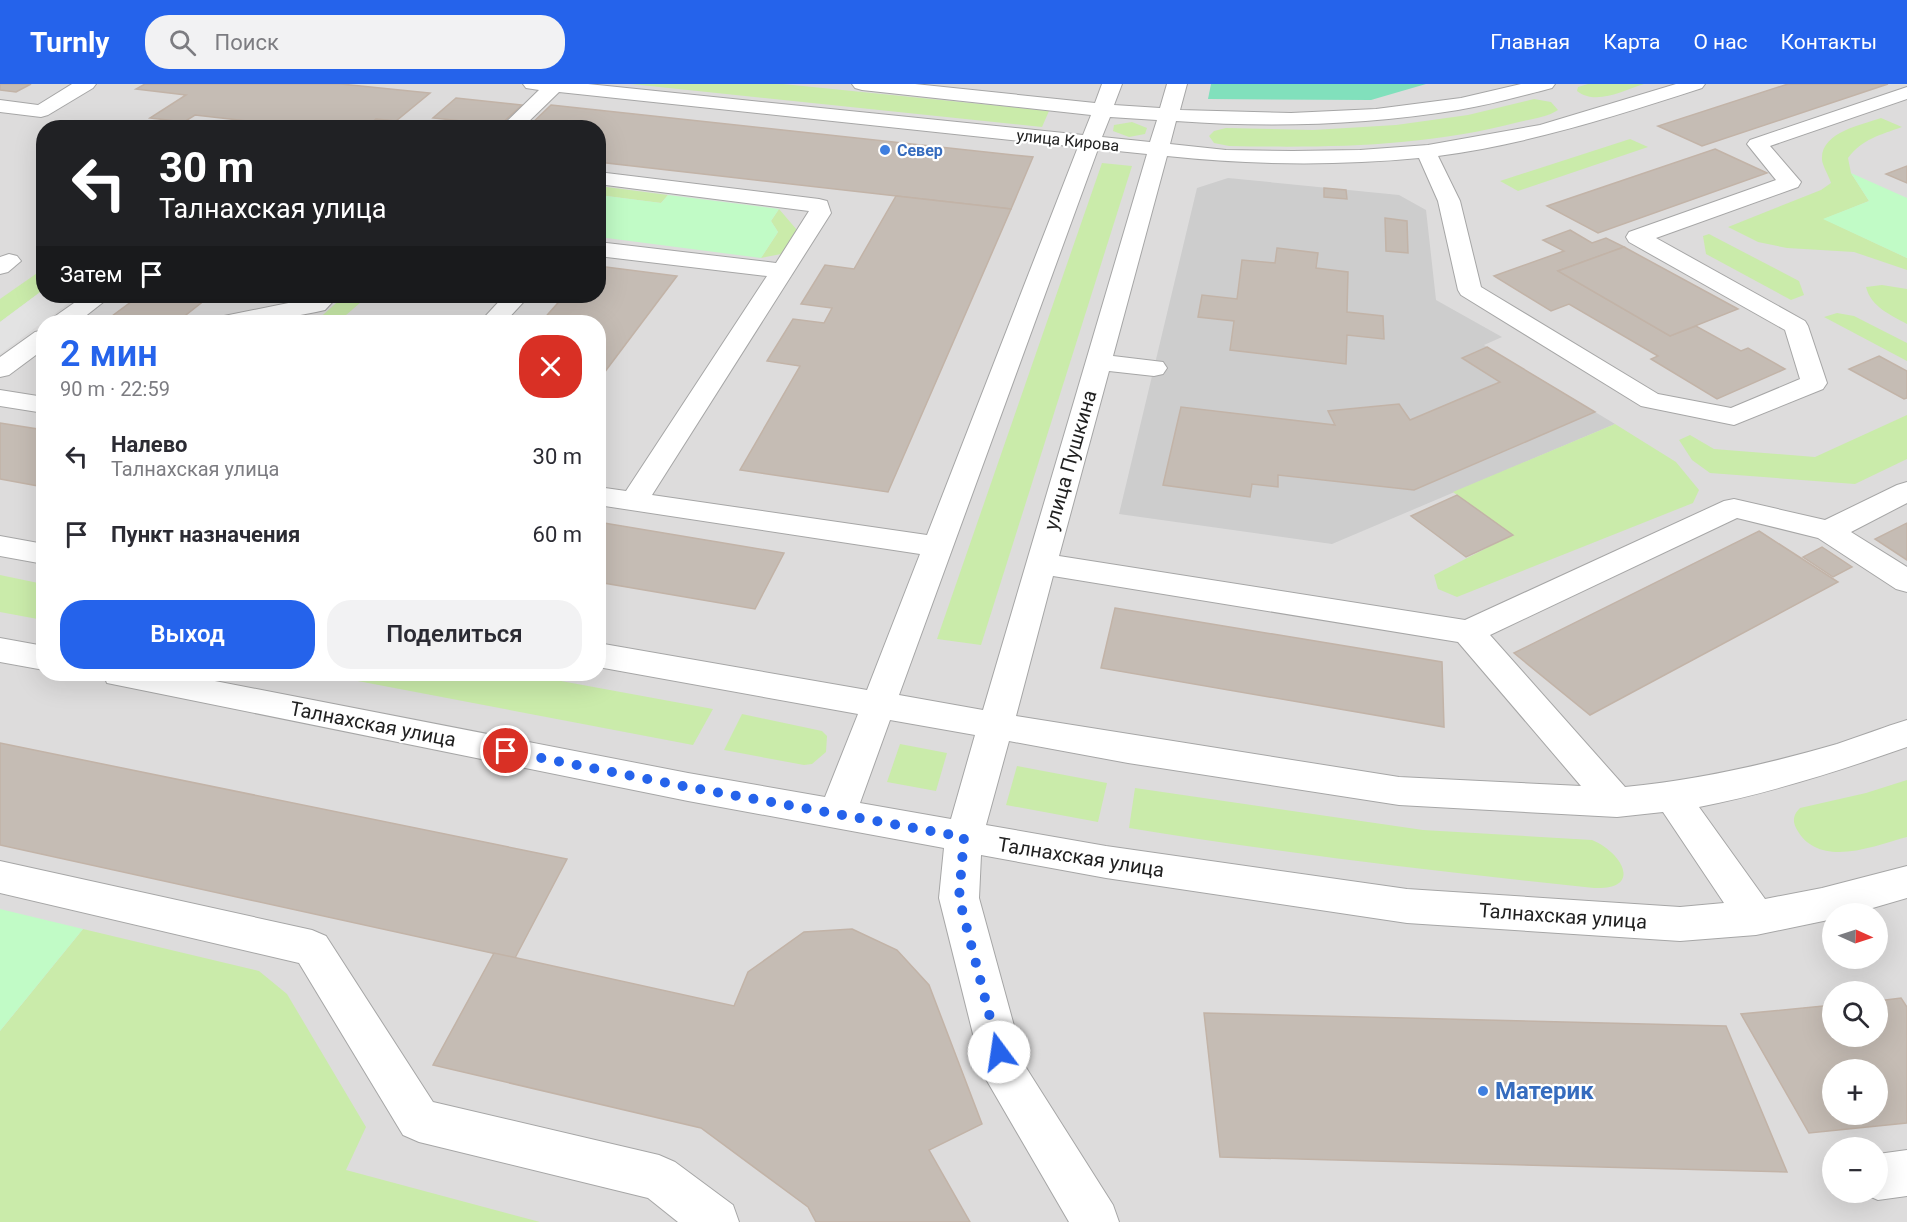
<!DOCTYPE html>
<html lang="ru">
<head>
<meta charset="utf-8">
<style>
  :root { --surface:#fff; --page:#f2f2f3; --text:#2b2b33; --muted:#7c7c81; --accent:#2563eb }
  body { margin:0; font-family:Roboto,sans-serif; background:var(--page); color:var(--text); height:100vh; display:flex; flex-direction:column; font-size:22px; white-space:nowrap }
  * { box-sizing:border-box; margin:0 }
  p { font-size:20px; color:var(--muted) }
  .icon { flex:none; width:33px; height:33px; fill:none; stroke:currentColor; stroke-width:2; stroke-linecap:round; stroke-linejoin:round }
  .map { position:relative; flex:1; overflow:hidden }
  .details { position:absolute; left:36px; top:231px; width:570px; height:366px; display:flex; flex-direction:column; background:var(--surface); border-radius:24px; box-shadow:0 6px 24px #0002 }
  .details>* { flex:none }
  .guide { position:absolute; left:36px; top:36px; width:570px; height:183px; border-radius:24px; box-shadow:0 6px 24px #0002; background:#202124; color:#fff; overflow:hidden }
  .needle { width:39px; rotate:93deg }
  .controls { position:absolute; left:1822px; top:819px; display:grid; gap:12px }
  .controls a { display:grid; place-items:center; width:66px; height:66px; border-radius:50%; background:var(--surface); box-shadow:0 6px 24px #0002; font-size:30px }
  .pin { position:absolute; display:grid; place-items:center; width:51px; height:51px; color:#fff; margin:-26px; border:3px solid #fff; border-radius:50%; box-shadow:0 2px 6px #0007 }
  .me { position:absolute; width:66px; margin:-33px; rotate:346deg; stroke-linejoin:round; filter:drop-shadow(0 0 4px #0008) }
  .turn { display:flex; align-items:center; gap:21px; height:126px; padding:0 24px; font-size:27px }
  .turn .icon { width:78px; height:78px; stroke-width:2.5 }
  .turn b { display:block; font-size:42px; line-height:51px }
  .then { display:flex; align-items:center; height:57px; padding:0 24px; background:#0003; gap:12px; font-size:22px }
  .round { display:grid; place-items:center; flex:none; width:63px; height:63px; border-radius:24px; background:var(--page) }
  .overview { display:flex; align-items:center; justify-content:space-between; height:102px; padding:0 24px }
  h1 { font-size:36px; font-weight:600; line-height:45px; color:var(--accent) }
  .action { display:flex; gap:12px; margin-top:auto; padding:12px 24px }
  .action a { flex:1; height:69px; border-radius:24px; background:var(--accent); color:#fff; font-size:24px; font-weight:600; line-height:69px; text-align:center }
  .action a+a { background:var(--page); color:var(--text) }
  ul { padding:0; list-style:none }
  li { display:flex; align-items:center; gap:18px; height:78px; padding:0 24px }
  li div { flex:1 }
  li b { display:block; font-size:22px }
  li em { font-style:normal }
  header { display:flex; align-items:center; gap:36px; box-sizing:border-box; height:84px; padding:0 30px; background:var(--accent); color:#fff }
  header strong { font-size:28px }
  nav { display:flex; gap:33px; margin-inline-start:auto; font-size:21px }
  .search { width:420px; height:54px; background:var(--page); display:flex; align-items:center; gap:15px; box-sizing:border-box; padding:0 21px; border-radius:24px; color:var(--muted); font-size:22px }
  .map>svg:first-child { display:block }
  .residential { fill:#dddcdc; fill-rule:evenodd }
  .religious { fill:#cdcdcd }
  .grass { fill:#caebaa }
  .park { fill:#c1fbc6 }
  .pitch { fill:#81e0bc }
  .parking { fill:#e3e3e3 }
  .building { fill:#c5bcb4; stroke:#c2b3a7; stroke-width:1.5; fill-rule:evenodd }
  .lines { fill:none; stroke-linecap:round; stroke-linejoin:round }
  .minor-casing { stroke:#a6a6a6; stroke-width:2 }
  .minor { fill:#fff; fill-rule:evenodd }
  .route { stroke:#2563eb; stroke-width:10; stroke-dasharray:0 18 }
  .shop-dot { fill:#3f7fe0; stroke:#fff; stroke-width:2 }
  .labels { text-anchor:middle; stroke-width:4.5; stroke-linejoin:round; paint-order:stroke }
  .far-street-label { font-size:16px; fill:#1f1f1f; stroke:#fff }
  .far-shop-label { font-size:16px; font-weight:bold; fill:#366cbe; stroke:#fff; text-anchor:start }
  .street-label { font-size:20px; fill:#1f1f1f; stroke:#fff }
  .near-shop-label { font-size:24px; font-weight:bold; fill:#366cbe; stroke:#fff; text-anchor:start }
</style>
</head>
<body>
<header>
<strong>Turnly</strong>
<div class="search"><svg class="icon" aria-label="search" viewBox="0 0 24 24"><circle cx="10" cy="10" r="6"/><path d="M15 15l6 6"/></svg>Поиск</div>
<nav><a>Главная</a><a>Карта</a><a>О нас</a><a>Контакты</a></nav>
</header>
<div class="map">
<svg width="1907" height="1138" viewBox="0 0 1907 1138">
  <rect width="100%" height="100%" fill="#f0ece5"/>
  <path class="residential" d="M0,0H1907V1138H0ZM44,44H598V212H44ZM44,238H598V590H44ZM1833,830H1878V874H1833ZM1833,908H1878V952H1833ZM1833,986H1878V1030H1833ZM1833,1064H1878V1108H1833Z"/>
  <polygon class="religious" points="1228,94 1399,111 1426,126 1436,216 1502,253 1484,261 1615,340 1332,460 1119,430 1197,104"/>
  <g class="grass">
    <polygon points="631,0 783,0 1049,27 1042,43"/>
    <path d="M1588,0H1644C1624,6 1596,22 1577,7L1578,3Z"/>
    <path d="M1534,15L1551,18L1558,26C1548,33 1531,35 1519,38C1425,63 1327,64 1229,62L1214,59L1209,52L1214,47L1226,44L1313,46L1396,41L1468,31Z"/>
    <path d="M1881,34L1902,43C1880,51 1862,55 1848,74L1851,89L1869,117L1824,135L1907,174V186L1854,168L1787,164L1758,158L1728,143L1821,106L1831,99C1829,92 1823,83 1822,76C1820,48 1862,41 1881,34Z"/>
    <polygon points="1132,38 1147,44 1145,50 1129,53 1113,47 1114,41"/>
    <polygon points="1630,55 1648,63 1518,107 1500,97"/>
    <polygon points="1102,79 1132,82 981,561 937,555"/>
    <polygon points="599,102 668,111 661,119 599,111"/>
    <polygon points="779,125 797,146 781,170 761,174 778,148 771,137"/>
    <polygon points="1709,150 1799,197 1804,211 1791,216 1706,170 1703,152"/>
    <polygon points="43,185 43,206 0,238 0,215"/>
    <path d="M1882,201L1907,205V240C1891,231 1871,223 1866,203Z"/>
    <polygon points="344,212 368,212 338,238 315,238"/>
    <polygon points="1837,229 1854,232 1907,259 1907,277 1824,233"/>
    <polygon points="1907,331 1907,375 1855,400 1710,389 1692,376 1679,356 1690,351 1714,365 1815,373"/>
    <polygon points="1615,340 1676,378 1699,406 1693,419 1457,513 1438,505 1434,491 1512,451 1453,408"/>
    <polygon points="0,491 43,500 43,536 0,528"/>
    <polygon points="321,590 523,590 713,625 693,661"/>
    <polygon points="742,630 822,647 827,652 826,668 812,680 804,681 724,666"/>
    <polygon points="900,660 947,669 936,707 887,698"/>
    <polygon points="1017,682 1107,699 1098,738 1006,721"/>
    <path d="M1907,696V753C1873,762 1818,786 1796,744C1792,736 1794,730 1800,724L1866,709Z"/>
    <path d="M1135,704L1423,746L1592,756C1623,769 1643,806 1594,804C1438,788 1283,769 1129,744Z"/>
    <polygon points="83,845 259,887 287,910 366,1043 346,1086 540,1138 0,1138 0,947"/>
  </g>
  <g class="park">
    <polygon points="1851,89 1907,114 1907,174 1823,135 1869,117"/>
    <polygon points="599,111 661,119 668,111 779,125 771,137 778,148 761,174 599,153"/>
    <polygon points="0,825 83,845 0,947"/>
  </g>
  <polygon class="pitch" points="1211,0 1426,0 1371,16 1208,15"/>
  <polygon class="parking" points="43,206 44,212 78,212 0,270 0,238"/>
  <g class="building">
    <polygon points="0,0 31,0 16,8 0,6"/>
    <polygon points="145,0 341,0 430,9 396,37 376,35 365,44 308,44 195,31 184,38 150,34 186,11 136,5"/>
    <polygon points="1788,0 1888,0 1702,62 1658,42"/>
    <polygon points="456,14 522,21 500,41 433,34"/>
    <polygon points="551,21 1033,73 1011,125 598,78 598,44 527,44"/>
    <polygon points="423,37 477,44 416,44"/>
    <polygon points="1715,65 1767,89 1598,149 1547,122"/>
    <polygon points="1907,82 1907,99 1886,90"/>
    <polygon points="1324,104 1346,106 1347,115 1324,113"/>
    <polygon points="896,112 1011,125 888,408 740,386 800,282 767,277 793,235 824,239 832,224 801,220 825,181 854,185"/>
    <polygon points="1385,134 1407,137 1408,169 1386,167"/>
    <polygon points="1570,146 1592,159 1606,154 1624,163 1558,187 1670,252 1696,242 1741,267 1748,264 1785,285 1717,315 1651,275 1658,272 1569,220 1551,227 1494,192 1564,167 1543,156"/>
    <polygon points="1624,163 1738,225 1670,252 1558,187"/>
    <polygon points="1277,164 1318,169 1316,184 1348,188 1347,228 1383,232 1384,255 1347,251 1346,280 1230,266 1234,237 1198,233 1202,211 1237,215 1242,176 1275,179"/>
    <polygon points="598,182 677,192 598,297 598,238 541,238 564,212 598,212"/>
    <polygon points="139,212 210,212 177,238 104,238"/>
    <polygon points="254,212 300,212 294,217"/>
    <polygon points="1487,263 1595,328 1414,406 1278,391 1278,403 1252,400 1250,413 1163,401 1181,323 1335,341 1328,327 1399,320 1410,336 1500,298 1462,274"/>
    <polygon points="1879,272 1907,287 1907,314 1904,315 1849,285"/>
    <polygon points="0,339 44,346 44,403 0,395"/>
    <polygon points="1457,411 1513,451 1466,473 1411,432"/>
    <polygon points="598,438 784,469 755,525 598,498"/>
    <polygon points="1907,439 1907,476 1875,455"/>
    <polygon points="1759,447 1838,498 1590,631 1514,569"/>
    <polygon points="1822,463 1852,483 1833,493 1803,473"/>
    <polygon points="1115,524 1442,578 1444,643 1101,584"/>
    <polygon points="0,659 567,775 515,874 0,761"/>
    <polygon points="852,845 897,866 929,901 982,1040 929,1066 970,1138 816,1138 808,1123 701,1044 433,981 494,869 734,922 748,888 804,848"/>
    <path d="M1901,914L1907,923V1039L1809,1049L1741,930L1833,921V952H1878V917ZM1833,986H1878V1030H1833Z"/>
    <polygon points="1204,929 1726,942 1787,1088 1220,1073"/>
  </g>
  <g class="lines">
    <g class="minor-casing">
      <g id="minor">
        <polygon points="72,0 96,0 93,4 48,31 41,33 0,28 0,16 38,21"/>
        <path d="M523,0H588L1083,51L1091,31L862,6L855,4L852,0H915L1095,19L1102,0H1122L1114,21L1160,24L1167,0H1187L1180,26L1291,29L1376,25L1461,14L1521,0H1555L1552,4C1521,12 1490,21 1458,26C1365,41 1271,44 1176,37L1170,60L1226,66L1293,67L1360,66L1428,61L1540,41L1676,0H1705L1702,4C1615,32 1529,60 1438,72L1460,117L1481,203L1658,310L1731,324L1800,295L1785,246L1629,158L1626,153L1629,148L1776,96L1747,60L1750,56L1907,3V15L1770,62L1801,98L1798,103L1656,154L1805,237L1808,242L1827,299L1823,305L1734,341L1641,322L1461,211L1458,206L1438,117L1419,74C1335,82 1251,81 1167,72L1113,272L1163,278L1167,284L1163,290L1154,292L1109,287L1059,472L1465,536L1724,417L1734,415L1825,436L1897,401L1907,398V419L1851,448L1907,483V508L1896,505L1818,454L1737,434L1490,551L1625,703C1698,696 1768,680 1837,660C1861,652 1884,643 1907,636V663C1839,687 1770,709 1699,723L1765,815L1822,804L1907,782V814L1852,830H1833V835L1756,851L1680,857L1407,839L1106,794L981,771L979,814L1025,982L1113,1121L1119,1138H1069L983,990L939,814L944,764L688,717L107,599L103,590H179L688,689L825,713L858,630L598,583V559L867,606L920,470L598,421V403L626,407L767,192L598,172V158L776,179L809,127L598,100V88L819,115L827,117L831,129L652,411L927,451L1078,63L559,8L522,44H500L539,6L526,4ZM1110,33L1157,36L1150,58L1102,53ZM1098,65L1147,70L983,626L899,611ZM1053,492L1458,558L1581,702L1399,693L1016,632ZM890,636L975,651L951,735L860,719ZM1009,657L1128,679L1399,721L1617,733L1663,728L1724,819L1680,823L1407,805L1106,762L986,741Z"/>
        <polygon points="9,170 17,172 21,177 8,188 0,190 0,173"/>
        <polygon points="84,212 111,212 78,238 51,238 54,233"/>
        <polygon points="312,212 338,212 325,226 316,228 264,238 216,238 219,233 308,215"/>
        <polygon points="504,212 529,212 505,238 480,238"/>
        <polygon points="44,246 44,265 9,291 0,293 0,273 35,248"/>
        <polygon points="0,306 44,313 44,329 0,322"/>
        <polygon points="0,452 44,460 44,480 0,472"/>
        <polygon points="0,554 44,562 44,586 0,578"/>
        <polygon points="0,777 312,846 326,852 433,1018 659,1071 675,1078 733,1121 739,1138 678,1138 648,1114 419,1058 403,1051 299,879 0,809"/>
        <polygon points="1907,1066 1907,1112 1878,1116 1862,1109 1878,1108 1878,1070"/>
      </g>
    </g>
    <use href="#minor" class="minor"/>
  </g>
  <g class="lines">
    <polyline class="route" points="506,667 688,703 964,753 959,814 999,968"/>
  </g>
  <g class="shop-dot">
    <circle cx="885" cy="66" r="6"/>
    <circle cx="1483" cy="1007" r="6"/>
  </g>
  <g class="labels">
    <g class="far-street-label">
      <text transform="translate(1068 56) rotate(6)" y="6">улица Кирова</text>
    </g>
    <g class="far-shop-label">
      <text x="897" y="72">Север</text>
    </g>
    <g class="street-label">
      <text transform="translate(1070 376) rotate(-74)" y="7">улица Пушкина</text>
      <text transform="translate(373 640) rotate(11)" y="7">Талнахская улица</text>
      <text transform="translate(1081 773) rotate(9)" y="7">Талнахская улица</text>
      <text transform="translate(1563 832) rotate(4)" y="7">Талнахская улица</text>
    </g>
    <g class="near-shop-label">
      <text x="1495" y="1015">Материк</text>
    </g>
  </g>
</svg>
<div class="controls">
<a><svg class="needle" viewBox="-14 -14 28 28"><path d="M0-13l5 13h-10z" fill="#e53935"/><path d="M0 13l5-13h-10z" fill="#7c7c81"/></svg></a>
<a><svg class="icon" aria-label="search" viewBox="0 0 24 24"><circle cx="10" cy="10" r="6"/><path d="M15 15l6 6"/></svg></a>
<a>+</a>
<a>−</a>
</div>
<div class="pin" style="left:506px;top:667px;background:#d93025"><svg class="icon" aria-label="arrive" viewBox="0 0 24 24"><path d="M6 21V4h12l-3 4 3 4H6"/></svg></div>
<svg class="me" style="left:999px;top:968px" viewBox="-20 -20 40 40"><circle r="19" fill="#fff"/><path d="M0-13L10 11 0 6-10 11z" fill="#2563eb"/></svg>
<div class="guide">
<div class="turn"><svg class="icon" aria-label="left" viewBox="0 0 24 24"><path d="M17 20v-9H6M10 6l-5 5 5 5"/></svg><div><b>30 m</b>Талнахская улица</div></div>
<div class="then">Затем<svg class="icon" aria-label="arrive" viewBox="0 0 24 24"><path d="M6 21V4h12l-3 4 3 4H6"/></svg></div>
</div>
<section class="details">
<div class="overview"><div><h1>2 мин</h1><p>90 m · 22:59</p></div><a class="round" style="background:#d93025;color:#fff"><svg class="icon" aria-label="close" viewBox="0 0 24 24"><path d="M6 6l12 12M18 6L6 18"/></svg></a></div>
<ul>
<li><svg class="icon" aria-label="left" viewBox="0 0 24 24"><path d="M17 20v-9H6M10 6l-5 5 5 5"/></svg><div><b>Налево</b><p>Талнахская улица</p></div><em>30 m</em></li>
<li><svg class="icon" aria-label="arrive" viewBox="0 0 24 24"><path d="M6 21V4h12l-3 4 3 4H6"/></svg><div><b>Пункт назначения</b></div><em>60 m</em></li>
</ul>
<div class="action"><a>Выход</a><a>Поделиться</a></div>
</section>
</div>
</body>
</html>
